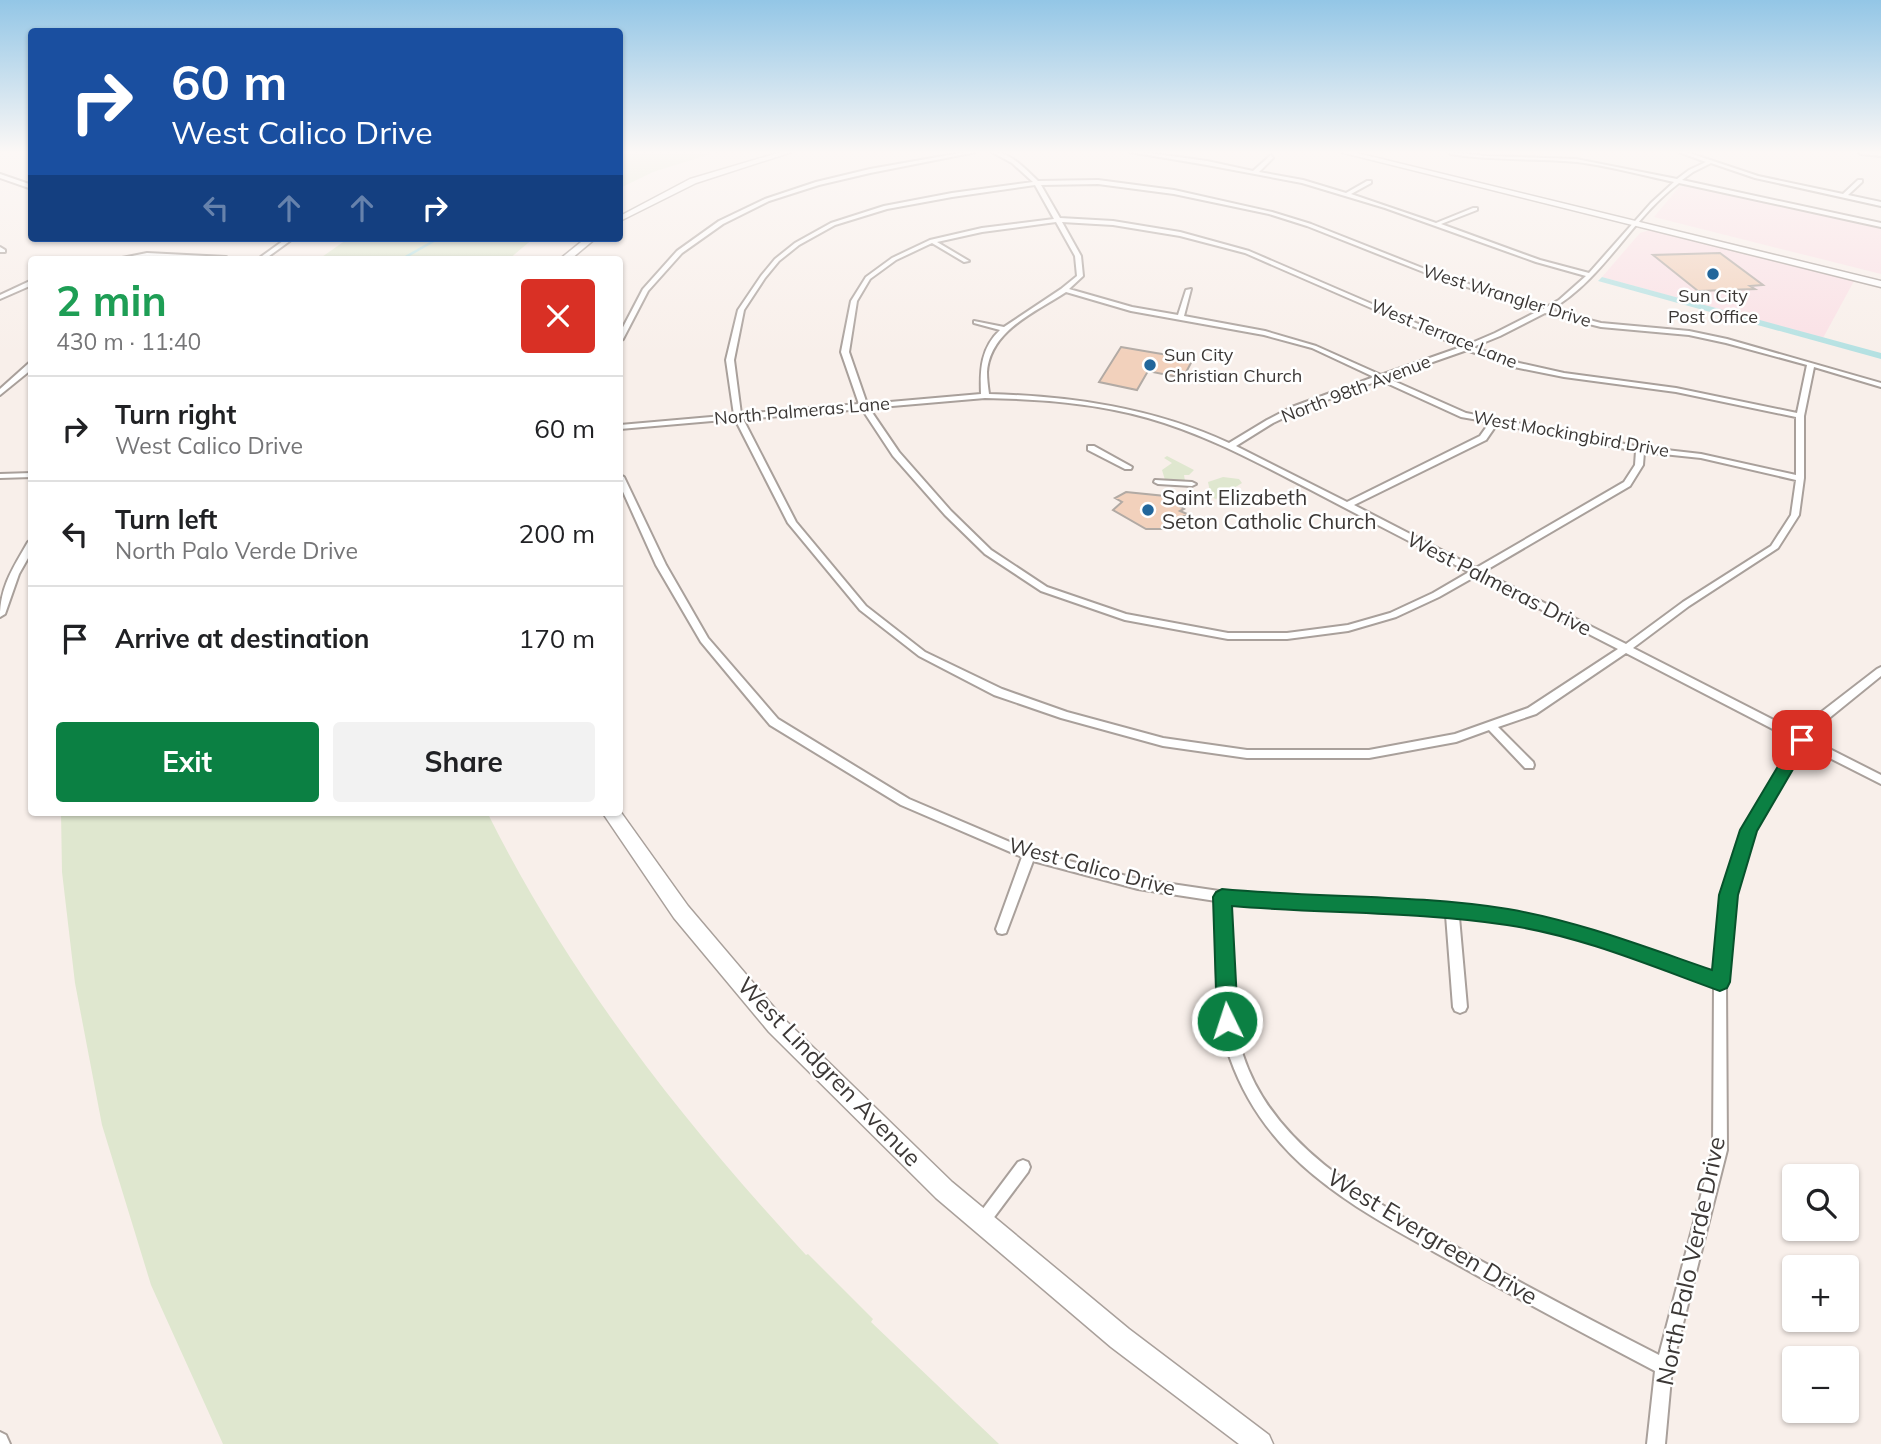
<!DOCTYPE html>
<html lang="en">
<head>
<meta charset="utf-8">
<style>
  :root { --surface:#fff; --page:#f2f2f2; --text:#202124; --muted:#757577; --line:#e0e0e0; --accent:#0b8043 }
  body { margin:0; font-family:Mulish,sans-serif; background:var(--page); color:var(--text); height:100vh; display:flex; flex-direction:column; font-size:26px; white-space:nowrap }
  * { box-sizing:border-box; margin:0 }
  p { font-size:23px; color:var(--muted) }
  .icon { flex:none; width:38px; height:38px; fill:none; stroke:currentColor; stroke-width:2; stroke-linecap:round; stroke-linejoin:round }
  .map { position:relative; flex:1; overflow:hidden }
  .sheet { position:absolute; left:28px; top:256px; width:595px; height:560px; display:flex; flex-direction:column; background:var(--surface); border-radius:7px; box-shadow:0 2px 5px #0004 }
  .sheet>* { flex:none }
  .banner { position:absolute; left:28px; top:28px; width:595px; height:214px; border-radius:7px; box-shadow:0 2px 5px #0004; background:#1a4fa0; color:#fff; overflow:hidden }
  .fabs { position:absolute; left:1782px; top:1164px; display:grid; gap:14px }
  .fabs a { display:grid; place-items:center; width:77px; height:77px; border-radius:7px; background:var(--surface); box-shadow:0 2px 5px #0004; font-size:35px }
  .pin { position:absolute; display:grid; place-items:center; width:60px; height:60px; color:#fff; margin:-30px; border-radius:14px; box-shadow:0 4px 10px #0006 }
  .me { position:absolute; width:77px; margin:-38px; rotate:356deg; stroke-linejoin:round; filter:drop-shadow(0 0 5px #0008) }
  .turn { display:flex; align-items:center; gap:24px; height:147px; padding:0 28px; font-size:32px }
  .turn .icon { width:91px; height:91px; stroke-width:2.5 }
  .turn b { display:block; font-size:49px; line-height:60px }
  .lanes { display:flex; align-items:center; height:66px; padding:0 28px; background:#0003; justify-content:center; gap:35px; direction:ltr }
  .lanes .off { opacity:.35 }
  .round { display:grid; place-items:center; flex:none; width:74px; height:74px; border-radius:7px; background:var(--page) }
  .overview { display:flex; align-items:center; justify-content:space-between; height:119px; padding:0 28px }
  h1 { font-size:42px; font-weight:700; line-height:52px; color:#1e9e55 }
  .button { display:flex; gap:14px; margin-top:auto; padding:14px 28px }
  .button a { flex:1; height:80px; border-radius:7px; background:var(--accent); color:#fff; font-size:28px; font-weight:700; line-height:80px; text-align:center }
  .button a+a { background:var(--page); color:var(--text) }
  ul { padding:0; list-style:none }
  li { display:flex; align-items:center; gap:21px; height:105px; padding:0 28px; border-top:2px solid var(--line) }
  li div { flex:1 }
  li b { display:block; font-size:26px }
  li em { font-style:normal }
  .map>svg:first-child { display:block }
  .commercial { fill:#fae0e5 }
  .green { fill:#dfe7cf }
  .water { fill:#b4e1e2 }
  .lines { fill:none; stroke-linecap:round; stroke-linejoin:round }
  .stream { stroke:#b4e1e2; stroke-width:2.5 }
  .building { fill:#f2d1bc; stroke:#b2aaa4; stroke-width:2 }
  .street-casing { stroke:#a9a09b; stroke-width:4 }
  .secondary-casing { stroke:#a9a09b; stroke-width:3 }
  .primary-casing { stroke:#a9a09b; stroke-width:3 }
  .street { fill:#fff; fill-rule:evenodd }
  .secondary { fill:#fff; fill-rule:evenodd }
  .primary { fill:#fff; fill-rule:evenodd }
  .route { fill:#0b8043; stroke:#07532c; stroke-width:2 }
  .poi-dot { fill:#22669b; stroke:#fff; stroke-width:2.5 }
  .labels { text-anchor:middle; stroke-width:5; stroke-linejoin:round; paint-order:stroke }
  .far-street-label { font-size:18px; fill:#3c3836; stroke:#fff }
  .far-poi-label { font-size:18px; fill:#3c3836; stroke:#fff }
  .poi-label { font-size:21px; fill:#3c3836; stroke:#fff; text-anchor:start }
  .street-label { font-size:21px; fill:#3c3836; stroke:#fff }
  .near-street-label { font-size:24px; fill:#3c3836; stroke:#fff }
</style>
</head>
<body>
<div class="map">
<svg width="1881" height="1444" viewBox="0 0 1881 1444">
  <rect width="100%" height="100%" fill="#f8efea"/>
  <g class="commercial">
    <polygon points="1685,185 1881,227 1881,274 1654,217 1679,187"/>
    <polygon points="1650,230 1854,281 1823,338 1602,277 1640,233"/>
  </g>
  <g class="green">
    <polygon points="620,152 717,152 653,172 620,188"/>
    <polygon points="349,238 534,238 509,259 319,259"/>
    <polygon points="1167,456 1194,470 1189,475 1184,475 1185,481 1165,480 1162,470 1172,463 1164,458"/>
    <polygon points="1223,477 1239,479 1242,483 1216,499 1211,497 1208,482"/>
    <path d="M61,812H487C569,977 681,1120 806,1255L808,1254L873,1319L871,1322L999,1444H223L151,1285L102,1125L75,983L62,872Z"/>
  </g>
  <polygon class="water" points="1602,277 1881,353 1881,359 1598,281"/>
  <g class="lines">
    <polyline class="stream" points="402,259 439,238"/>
  </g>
  <g class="building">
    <polygon points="1720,253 1763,285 1750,286 1755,289 1698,291 1653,255"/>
    <polygon points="1121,347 1156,353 1193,359 1183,378 1148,371 1137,390 1099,382"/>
    <polygon points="1126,492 1175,497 1169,500 1184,509 1180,511 1187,514 1163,529 1146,529 1113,510 1122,502 1115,498"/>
  </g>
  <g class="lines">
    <g class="street-casing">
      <g id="street">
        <polygon points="966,152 976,152 870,173 819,185 769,201 723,224 682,253 648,291 623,339 620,341 620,333 643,289 677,251 719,221 765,199 816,182 870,169"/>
        <path d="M992,152C1010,151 1026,170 1038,181L1098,180L1174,190L1272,212L1311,224L1430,271L1543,309L1559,300L1586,276L1536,262L1385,208L1302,183L1207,165L1130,152H1141L1207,161L1253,171L1271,155L1273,158L1259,172L1303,180L1346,193L1367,181H1371V183L1351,194L1436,223L1473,208H1477V210L1441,224L1540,260L1589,273L1651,203L1674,182C1642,175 1609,166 1577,162C1535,158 1493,161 1451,154L1449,152L1487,156L1576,159L1677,179L1689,170L1706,162L1679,152H1686L1758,176L1843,194L1858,180H1862V182L1848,195L1881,202V206L1755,178L1711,163L1693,172L1682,180L1881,223V227L1679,183C1630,220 1604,279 1550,310L1601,323L1689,331L1727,339L1881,383V387L1814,367L1804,416V478L1799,515L1778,548L1689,606L1633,648L1801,734L1820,713L1877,669L1881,667V676L1828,719L1810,739L1881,775V784L1804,745L1755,831L1735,895L1726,982L1727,1150L1672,1367L1665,1444H1647L1655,1371C1590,1337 1524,1302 1460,1266C1365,1213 1269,1168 1230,1058C1213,1008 1217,953 1216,901L1138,889L1033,861L1006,933L1002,934L998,933L996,929L1022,857L901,805L770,725L701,642L656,565L620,485V475L624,477L666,565L708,638L778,719L909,799L1031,851L1138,879L1246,895L1437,904L1510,912L1592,932L1714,974L1723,895L1743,830L1796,741L1626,653L1536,714L1498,727L1533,762L1534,765L1533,768H1525L1489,730L1456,742L1369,758H1247L1163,746L1061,718L994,695L919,656L860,610L788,523L735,419L620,429V425L734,415L726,360L738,310L761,276L775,259L795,243L831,223L884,206L952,193L1033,182L1012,163ZM1098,184L1174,194L1269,214L1307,226L1426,273L1538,311L1495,333L1467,345L1249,251L1180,232L1113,221L1060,218L1041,185ZM1035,185L1054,219L982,228L930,240L892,258L866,277L851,301L841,352L859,404L741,414L734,360L744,310L765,278L779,261L799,245L835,225L887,209L952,197ZM1056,222L1075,256L1077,276L1061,289L1004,327L974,321V323L1000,330C981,348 980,369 981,394L867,404L849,352L857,301L870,279L896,260L932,243L964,262L969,261L937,242L982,232ZM1062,222L1113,225L1180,236L1245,253L1461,347L1381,375L1316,346L1265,331L1184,316L1191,289L1186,290L1178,315L1132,307L1069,289L1083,276L1081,256ZM1066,292L1131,311L1264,335L1312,348L1374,377L1292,407L1267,420L1229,443C1153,408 1072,396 989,394C988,387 987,379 987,372C990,330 1036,312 1066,292ZM1545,313L1601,327L1689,335L1726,343L1807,365L1797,413L1676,388L1564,373L1519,363L1473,347L1500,336ZM1467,350L1514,367L1564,377L1676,392L1796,417V475L1701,454L1640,447L1466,413L1387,378ZM1380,380L1461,417L1490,422L1480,436L1347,502L1236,446L1273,423L1298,411ZM985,398C1040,399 1095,403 1148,418C1205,434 1256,462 1309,489C1362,517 1415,544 1469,572L1433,593L1390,613L1348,625L1287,633H1228L1126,614L1047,587L991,550L951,511L899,452L869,408ZM862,409L893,456L945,515L985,554L1041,591L1125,620L1228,639H1287L1348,631L1396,617L1439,597L1476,576L1618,649L1528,708L1455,734L1369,750H1247L1163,738L1067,712L1002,689L925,652L866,606L796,522L743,419ZM1497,424L1636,451L1635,465L1624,482L1476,568L1354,505L1486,440ZM1644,452L1701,458L1796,480L1791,515L1771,546L1683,602L1626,644L1483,572L1630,486L1643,465ZM1228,902L1246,905L1446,915L1453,1007L1455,1011L1460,1013L1465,1011L1467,1007L1459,917L1510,922L1592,942L1714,986L1713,1150L1659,1355C1596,1323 1534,1290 1472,1256C1386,1207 1276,1156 1243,1055C1227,1006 1230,953 1228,902Z"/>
        <polygon points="1858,152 1881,152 1881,156 1861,154"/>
        <polygon points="0,174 32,185 32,189 0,178"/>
        <polygon points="287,238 294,238 265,259 258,259"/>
        <polygon points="0,247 5,250 5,252 0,252"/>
        <polygon points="147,253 226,257 229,259 147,257 117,259"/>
        <polygon points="32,280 32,285 0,299 0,295"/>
        <polygon points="29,363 32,363 32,369 0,395 0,389"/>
        <polygon points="1088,446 1094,446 1132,467 1131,469 1125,469 1088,450"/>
        <polygon points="32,473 32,477 0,478 0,474"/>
        <polygon points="1155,480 1192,482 1196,484 1192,486 1158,484 1154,482"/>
        <path d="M32,539V551L19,574L5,614L0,617C0,587 13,568 28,542Z"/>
        <polygon points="1023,1160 1028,1162 1030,1167 1028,1172 986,1228 981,1231 976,1228 973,1223 976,1218 1018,1162"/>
        <polygon points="0,1432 6,1435 10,1444 0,1444"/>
      </g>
    </g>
    <g class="secondary-casing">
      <g id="secondary">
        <polygon points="781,152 792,152 696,183 620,221 620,216 690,179"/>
        <polygon points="586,238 596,238 571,259 560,259"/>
        <polygon points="620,811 688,906 783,1018 952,1182 1129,1329 1269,1435 1273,1444 1239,1444 1111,1347 936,1198 769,1032 674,918 602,812"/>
      </g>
    </g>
    <g class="primary-casing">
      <polygon id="primary" points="1340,152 1353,152 1881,281 1881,287"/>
    </g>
    <use href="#street" class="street"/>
    <use href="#secondary" class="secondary"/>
    <use href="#primary" class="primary"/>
  </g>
  <linearGradient id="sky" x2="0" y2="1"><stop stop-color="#93c6e6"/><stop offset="0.43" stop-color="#fcf8f6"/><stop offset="1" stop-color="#fcf8f6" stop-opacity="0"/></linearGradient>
  <rect width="1881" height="354" fill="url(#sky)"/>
  <path class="route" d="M1802,734L1810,740L1757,831L1738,895L1730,982L1727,988L1720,991C1651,966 1581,936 1507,925C1416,911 1323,914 1232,906L1238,1021L1235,1028L1227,1030L1220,1028L1217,1021L1213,897L1216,892L1222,889C1317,898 1414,894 1508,909C1578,921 1645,947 1712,970L1719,895L1740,830L1796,736Z"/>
  <g class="poi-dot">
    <circle cx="1713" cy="274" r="7"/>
    <circle cx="1150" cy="365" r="7"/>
    <circle cx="1148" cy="510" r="7"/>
  </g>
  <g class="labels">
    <g class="far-street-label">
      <text transform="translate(1507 296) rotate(17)" y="6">West Wrangler Drive</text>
      <text transform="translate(1444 334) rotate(22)" y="6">West Terrace Lane</text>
      <text transform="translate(1356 389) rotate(-21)" y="6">North 98th Avenue</text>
      <text transform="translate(802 411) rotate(-5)" y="6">North Palmeras Lane</text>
      <text transform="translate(1571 434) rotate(10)" y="6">West Mockingbird Drive</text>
    </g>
    <g class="far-poi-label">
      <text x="1713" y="302">Sun City<tspan x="1713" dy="21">Post Office</tspan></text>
      <text x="1164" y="361" text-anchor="start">Sun City<tspan x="1164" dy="21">Christian Church</tspan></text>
    </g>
    <g class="poi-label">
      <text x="1162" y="505">Saint Elizabeth<tspan x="1162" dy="24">Seton Catholic Church</tspan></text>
    </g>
    <g class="street-label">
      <text transform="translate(1499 584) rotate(27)" y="7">West Palmeras Drive</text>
      <text transform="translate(1092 867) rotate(15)" y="7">West Calico Drive</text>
    </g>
    <g class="near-street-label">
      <text transform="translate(829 1072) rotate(46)" y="8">West Lindgren Avenue</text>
      <text transform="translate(1432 1237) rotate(31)" y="8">West Evergreen Drive</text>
      <text transform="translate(1691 1261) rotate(-78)" y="8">North Palo Verde Drive</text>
    </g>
  </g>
</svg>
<div class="fabs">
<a><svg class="icon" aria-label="search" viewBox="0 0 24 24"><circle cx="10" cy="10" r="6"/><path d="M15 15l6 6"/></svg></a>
<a>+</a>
<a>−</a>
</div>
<div class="pin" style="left:1802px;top:740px;background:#d93025"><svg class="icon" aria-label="arrive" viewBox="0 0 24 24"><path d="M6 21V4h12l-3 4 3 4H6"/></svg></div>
<svg class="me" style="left:1227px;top:1021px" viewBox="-20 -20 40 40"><circle r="17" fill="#0b8043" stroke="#fff" stroke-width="3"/><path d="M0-11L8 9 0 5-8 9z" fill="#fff"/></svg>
<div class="banner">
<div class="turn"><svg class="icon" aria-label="right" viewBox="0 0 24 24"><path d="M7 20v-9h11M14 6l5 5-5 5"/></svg><div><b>60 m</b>West Calico Drive</div></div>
<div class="lanes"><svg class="icon off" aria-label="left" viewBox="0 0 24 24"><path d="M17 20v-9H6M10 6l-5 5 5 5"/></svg><svg class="icon off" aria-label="ahead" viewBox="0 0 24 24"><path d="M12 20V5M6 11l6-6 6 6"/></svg><svg class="icon off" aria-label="ahead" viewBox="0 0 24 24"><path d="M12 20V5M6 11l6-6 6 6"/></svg><svg class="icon" aria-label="right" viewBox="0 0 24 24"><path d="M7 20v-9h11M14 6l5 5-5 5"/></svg></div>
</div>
<section class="sheet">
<div class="overview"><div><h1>2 min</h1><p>430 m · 11:40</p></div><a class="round" style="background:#d93025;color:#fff"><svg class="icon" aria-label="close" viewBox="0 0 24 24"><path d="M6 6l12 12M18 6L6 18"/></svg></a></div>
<ul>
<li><svg class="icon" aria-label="right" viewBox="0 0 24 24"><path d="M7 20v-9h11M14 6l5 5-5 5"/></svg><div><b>Turn right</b><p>West Calico Drive</p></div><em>60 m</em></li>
<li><svg class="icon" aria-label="left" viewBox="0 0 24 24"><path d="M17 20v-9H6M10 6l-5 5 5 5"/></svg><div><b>Turn left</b><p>North Palo Verde Drive</p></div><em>200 m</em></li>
<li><svg class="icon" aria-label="arrive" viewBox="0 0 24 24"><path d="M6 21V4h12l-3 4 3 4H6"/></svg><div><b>Arrive at destination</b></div><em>170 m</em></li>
</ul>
<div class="button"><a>Exit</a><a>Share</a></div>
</section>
</div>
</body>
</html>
